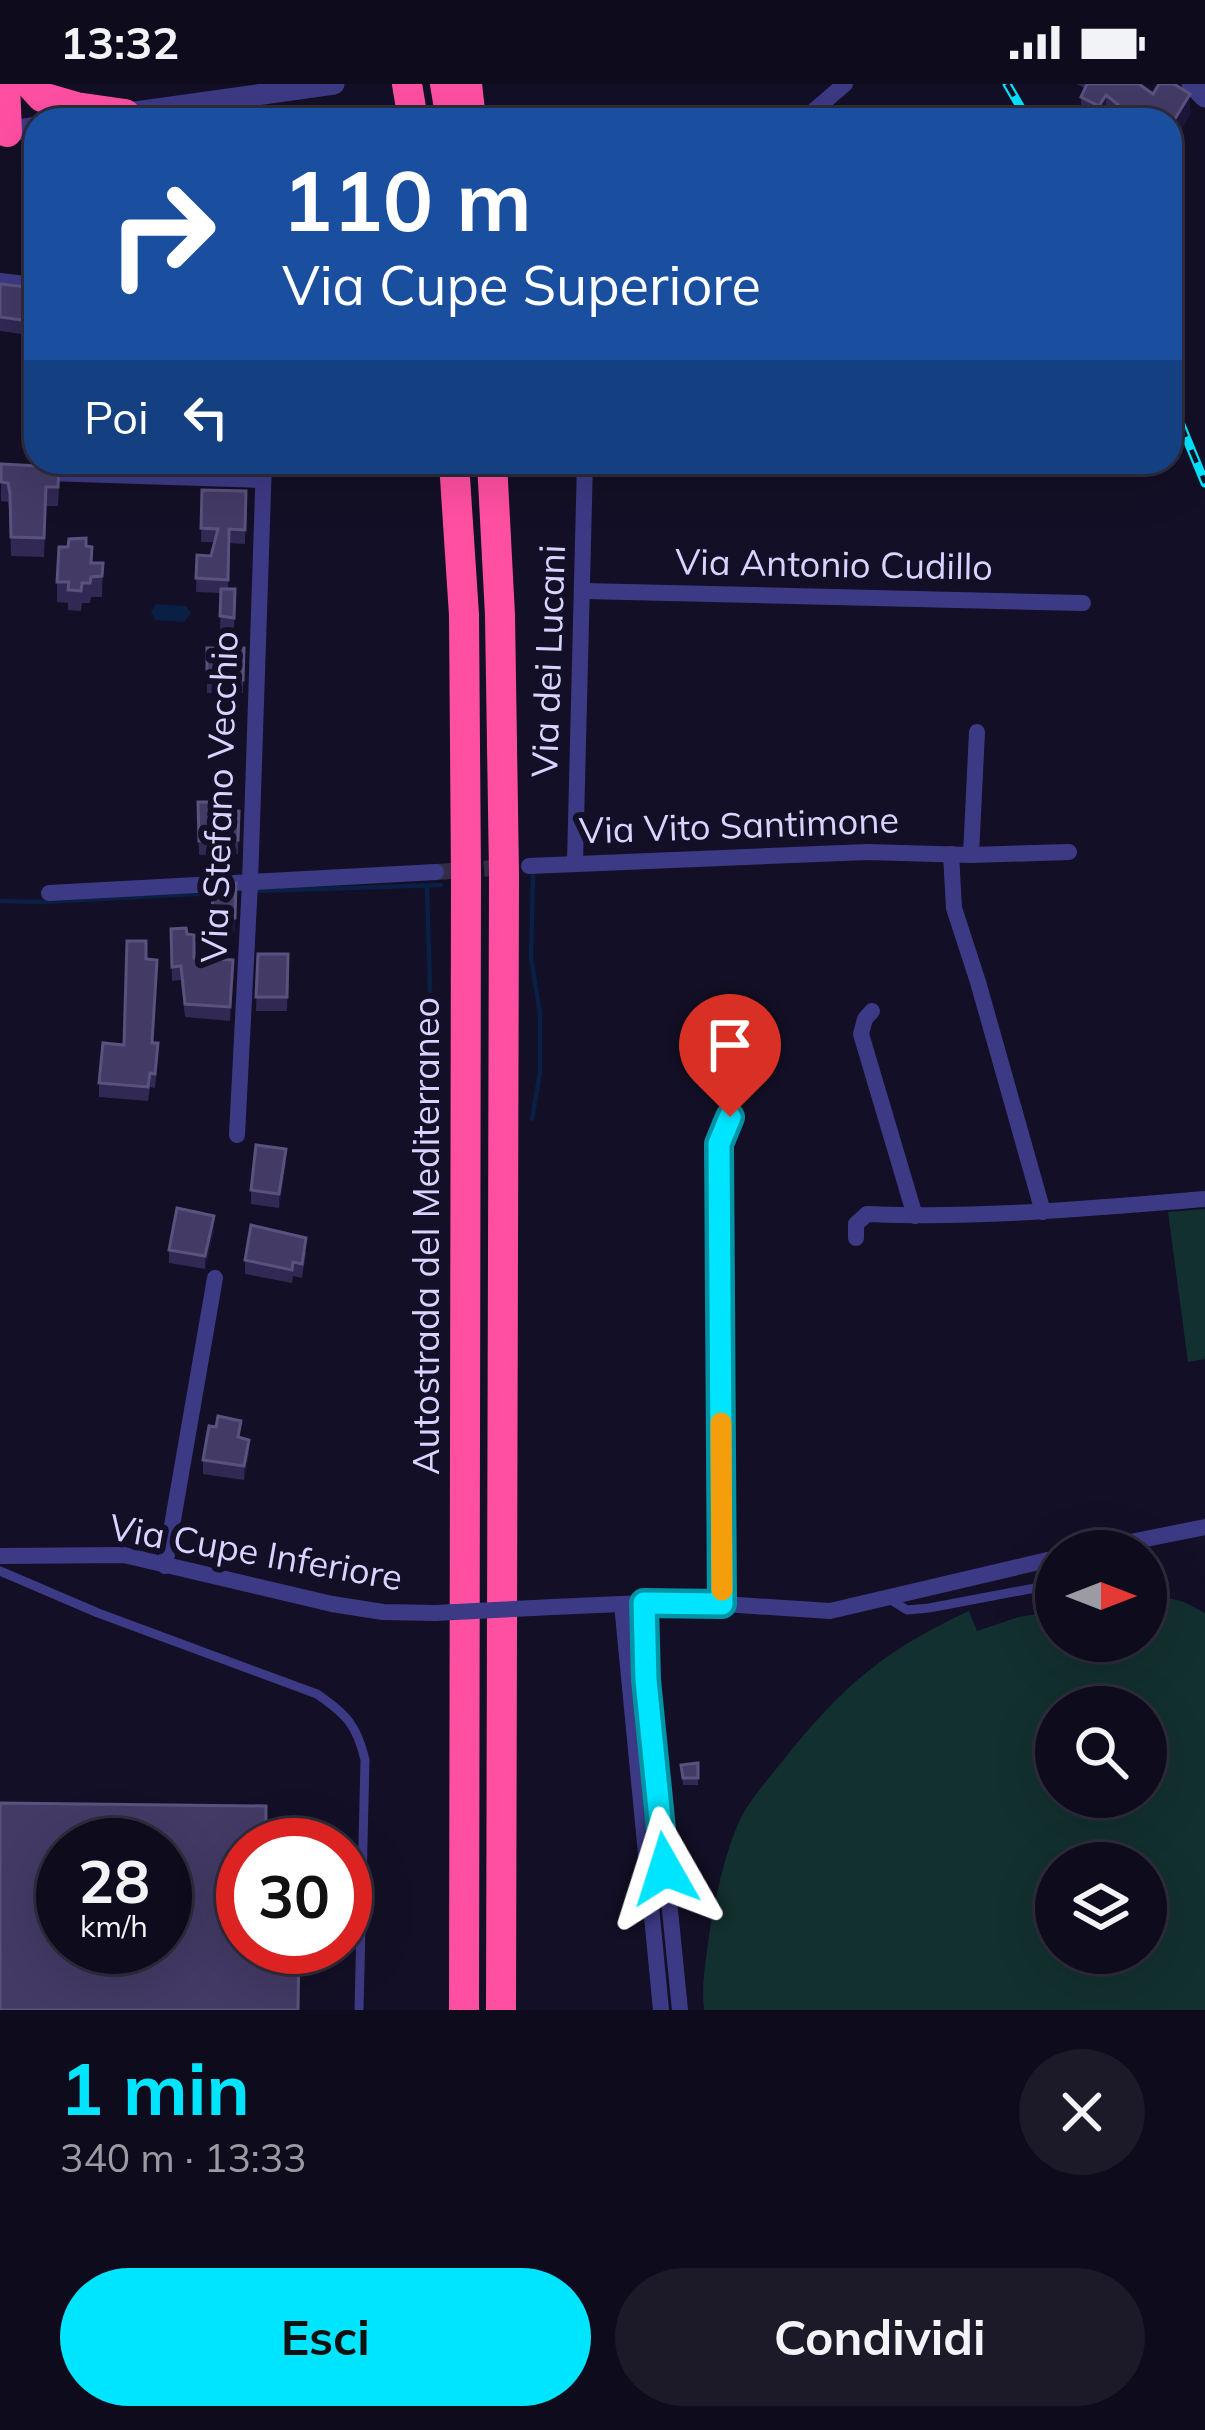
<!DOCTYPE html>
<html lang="it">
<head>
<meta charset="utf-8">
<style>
  :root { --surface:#0e0b1c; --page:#1c1929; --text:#f1f3f6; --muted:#9b9ba3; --line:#2e2b3b; --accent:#00e5ff }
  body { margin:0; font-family:Mulish,sans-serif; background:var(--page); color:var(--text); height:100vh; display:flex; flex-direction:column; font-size:45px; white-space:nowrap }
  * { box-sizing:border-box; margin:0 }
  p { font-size:39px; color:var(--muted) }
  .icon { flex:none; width:66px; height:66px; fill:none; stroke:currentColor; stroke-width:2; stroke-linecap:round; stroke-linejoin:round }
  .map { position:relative; height:1926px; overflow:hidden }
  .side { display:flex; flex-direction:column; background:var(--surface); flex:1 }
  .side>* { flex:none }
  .guide { position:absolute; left:24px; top:24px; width:1158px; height:366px; border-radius:36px; box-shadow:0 12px 48px #0002,0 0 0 3px var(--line); background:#1a4fa0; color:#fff; overflow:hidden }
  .needle { width:78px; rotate:90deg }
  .buttons { position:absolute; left:1035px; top:1446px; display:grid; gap:24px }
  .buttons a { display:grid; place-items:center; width:132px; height:132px; border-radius:50%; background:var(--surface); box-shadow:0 12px 48px #0002,0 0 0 3px var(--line); font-size:60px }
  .speed { position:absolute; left:36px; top:1734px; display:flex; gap:24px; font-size:60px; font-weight:700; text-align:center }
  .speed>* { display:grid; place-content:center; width:156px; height:156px; border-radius:50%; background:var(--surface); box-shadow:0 12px 48px #0002,0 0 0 3px var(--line); line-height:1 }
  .speed small { font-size:30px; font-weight:400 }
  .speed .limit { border:18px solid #d22; background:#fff; color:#111 }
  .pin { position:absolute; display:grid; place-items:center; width:102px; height:102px; color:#fff; margin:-123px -51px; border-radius:50% 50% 50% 0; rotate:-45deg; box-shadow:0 0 12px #0007 }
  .pin .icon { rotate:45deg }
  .me { position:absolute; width:132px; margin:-66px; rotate:354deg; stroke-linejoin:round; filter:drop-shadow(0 0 9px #0008) }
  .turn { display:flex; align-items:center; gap:42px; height:252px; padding:0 60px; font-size:54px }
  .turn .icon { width:156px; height:156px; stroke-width:2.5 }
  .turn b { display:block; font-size:84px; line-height:102px }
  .then { display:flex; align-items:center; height:114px; padding:0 60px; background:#0003; gap:24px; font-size:45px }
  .round { display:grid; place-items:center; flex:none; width:126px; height:126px; border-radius:63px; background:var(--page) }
  .summary { display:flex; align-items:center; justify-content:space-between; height:204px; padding:0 60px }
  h1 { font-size:72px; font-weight:700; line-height:90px; color:var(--accent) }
  .button { display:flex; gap:24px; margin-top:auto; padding:24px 60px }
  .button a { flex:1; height:138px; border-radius:72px; background:var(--accent); color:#111; font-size:48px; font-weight:700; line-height:138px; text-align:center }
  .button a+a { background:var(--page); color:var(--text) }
  .status { display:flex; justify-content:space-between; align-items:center; height:84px; padding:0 60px; background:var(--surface); direction:ltr }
  .status svg { height:33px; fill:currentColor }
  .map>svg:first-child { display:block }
  .green { fill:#12302f; fill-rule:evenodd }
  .water { fill:#0a1f44 }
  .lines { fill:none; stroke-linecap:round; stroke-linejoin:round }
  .stream { stroke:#0a1f44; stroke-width:4.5 }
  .minor-tunnel { stroke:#312d47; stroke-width:16; stroke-dasharray:16 8; stroke-linecap:butt }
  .service { stroke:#3d3a85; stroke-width:9 }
  .minor { stroke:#3d3a85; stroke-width:16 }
  .tertiary { stroke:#3d3a85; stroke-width:21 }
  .motorway { stroke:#ff4fa3; stroke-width:30 }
  .rail-casing { stroke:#00e5ff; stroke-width:9 }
  .rail { stroke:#130f26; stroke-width:4.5; stroke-dasharray:14; stroke-linecap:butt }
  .minor-bridge { stroke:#3d3a85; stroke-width:16 }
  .wall { fill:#312854 }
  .shaded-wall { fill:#1d163a }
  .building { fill:#433a66; stroke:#5a527e; stroke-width:3; fill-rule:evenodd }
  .route-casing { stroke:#0095a6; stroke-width:30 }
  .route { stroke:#00e5ff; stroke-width:21 }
  .slow { stroke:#f59e0b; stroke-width:21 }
  .labels { text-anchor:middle; stroke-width:12; stroke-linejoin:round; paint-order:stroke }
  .street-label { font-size:36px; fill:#d9d4ff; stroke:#130f26 }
</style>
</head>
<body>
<div class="status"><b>13:32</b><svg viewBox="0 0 49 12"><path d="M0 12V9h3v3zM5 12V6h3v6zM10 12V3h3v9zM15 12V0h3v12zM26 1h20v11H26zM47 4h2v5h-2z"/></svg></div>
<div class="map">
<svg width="1205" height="1926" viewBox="0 0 1205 1926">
  <rect width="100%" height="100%" fill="#130f26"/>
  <g class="green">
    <polygon points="1205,1125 1205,1275 1188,1278 1168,1128"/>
    <path d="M1146,1508L1184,1518L1205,1529V1926H704C701,1901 706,1877 709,1852C714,1818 727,1758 744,1728C757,1707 774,1688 789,1669C846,1599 887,1565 969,1527L977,1547L1019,1533L1056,1527V1557H1146ZM1056,1623H1146V1713H1056ZM1056,1779H1146V1869H1056Z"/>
  </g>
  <polygon class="water" points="156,520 186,522 191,529 184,538 155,536 151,527"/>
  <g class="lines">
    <g class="stream">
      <polyline points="427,803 433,1008"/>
      <polyline points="257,807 441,801"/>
      <polyline points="0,817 42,818 216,809"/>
      <polyline points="532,1035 540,989 540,929 531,874 533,791"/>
    </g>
    <polyline class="minor-tunnel" points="436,788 510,783"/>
    <g class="service">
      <path d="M0,1487L98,1529L317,1610C346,1630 357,1641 365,1676L359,1926"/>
      <polyline points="888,1514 907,1526 929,1524 1056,1500"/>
    </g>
    <g class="minor">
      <polyline points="803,36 845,0"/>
      <polyline points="0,197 36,201"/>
      <polyline points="46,389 263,396"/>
      <polyline points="584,507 1083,519"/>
      <polyline points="951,770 954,824 978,898 1043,1128"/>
      <polyline points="971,771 977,648"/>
      <polyline points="575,778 585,378"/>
      <polyline points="529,782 867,768 971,771 1069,768"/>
      <polyline points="49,809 436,788"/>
      <polyline points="872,927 865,935 861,950 915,1132"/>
      <polyline points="237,1051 250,799 264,378"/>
      <path d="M856,1154V1140L867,1130C980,1135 1092,1124 1205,1115"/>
      <polyline points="1086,1467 1205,1443"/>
      <polyline points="0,1472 124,1471 332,1520 383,1528 435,1529"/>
      <polyline points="165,1482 215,1194"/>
      <polyline points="644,1519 647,1596 680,1926"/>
      <polyline points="622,1520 661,1926"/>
      <polyline points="722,1520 719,1060 730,1033"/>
      <polyline points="553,1523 644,1519 722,1520 830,1527 1056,1474"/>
    </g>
    <g class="tertiary">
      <polyline points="1192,0 1205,13"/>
      <polyline points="114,31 334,0"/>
      <polyline points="0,49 36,43"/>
    </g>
    <g class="motorway">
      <polyline points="5,0 7,48"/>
      <polyline points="30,0 42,13 76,23 125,30"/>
      <polyline points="407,0 413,36"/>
      <polyline points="445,0 451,36"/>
      <polyline points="467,0 471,36"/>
      <polyline points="454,378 464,531 466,791 464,1926"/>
      <polyline points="492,378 500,531 504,790 501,1926"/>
    </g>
    <g class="rail-casing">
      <g id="rail">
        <polyline points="1007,0 1028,36"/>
        <polyline points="1170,314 1205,399"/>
      </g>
    </g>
    <use href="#rail" class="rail"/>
    <polyline class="minor-bridge" points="435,1529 553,1523"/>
  </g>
  <g class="wall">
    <polygon points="1077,0 1139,0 1153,10 1190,30 1170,64 1170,36 1112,36 1106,31 1103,36 1086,36 1081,33 1081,13 1085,4"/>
    <polygon points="0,200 26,212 36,213 36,252 0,247"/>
    <polygon points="1,380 59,402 58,422 46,422 44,473 11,472 10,429 8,418 1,417"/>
    <polygon points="202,406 246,407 245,460 229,459 228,505 235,505 234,547 220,546 221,509 196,508 197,471 211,472 214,458 201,458"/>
    <polygon points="86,462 91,479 103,479 102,513 91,513 90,519 82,519 81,527 68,526 68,519 57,518 57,498 68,463"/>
    <polygon points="244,564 243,609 207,609 207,596"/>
    <polygon points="198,718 223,728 239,727 238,770 199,771"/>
    <polygon points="214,799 235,848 226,853 211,853"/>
    <polygon points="171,845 194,874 233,876 230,937 185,933 181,896 172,897"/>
    <polygon points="258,870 288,870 287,927 256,927"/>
    <polygon points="153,959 158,973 155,1004 150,1003 148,1017 99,1013 99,999 124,961"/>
    <polygon points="286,1079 279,1124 251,1120 251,1106"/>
    <polygon points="214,1146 205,1185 169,1179 169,1166"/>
    <polygon points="306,1168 302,1194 293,1192 292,1199 245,1190 245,1176"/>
    <polygon points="240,1354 249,1369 244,1396 203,1390 203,1376"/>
    <polygon points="698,1679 698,1701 683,1701 681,1681"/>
  </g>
  <g class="shaded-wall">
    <polygon points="1190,10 1190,30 1170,64 1170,43"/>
    <polygon points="1106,11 1106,31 1103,36 1099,36 1099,22"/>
    <polygon points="236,799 235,848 226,853 226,839"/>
    <polygon points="286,1065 286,1079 279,1124 279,1110"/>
    <polygon points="214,1132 214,1146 205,1185 205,1172"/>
    <polygon points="249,1356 249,1369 244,1396 244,1382"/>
  </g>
  <g class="building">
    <polygon points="1087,0 1139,0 1153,10 1159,0 1174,0 1190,10 1170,43 1170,36 1137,36 1106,11 1099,22 1081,13"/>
    <polygon points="0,200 27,203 26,212 36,213 36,238 0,233"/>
    <polygon points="35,307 36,307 36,347 33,347"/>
    <polygon points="1,380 59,383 58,403 46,403 44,454 11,453 10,410 8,399 1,398"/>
    <polygon points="202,406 246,407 245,446 229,445 228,496 196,494 197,471 211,472 218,445 201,444"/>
    <polygon points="86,454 86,462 92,463 91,479 103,479 102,492 91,493 90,499 82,499 81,507 68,506 69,498 57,498 59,463 68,463 69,455"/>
    <polygon points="221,505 235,505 234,534 220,532"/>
    <polygon points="207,564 244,564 243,596 207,596"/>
    <polygon points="198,718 223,718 223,728 239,727 238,756 199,757"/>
    <polygon points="214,799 236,799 235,834 226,839 211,839"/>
    <polygon points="186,844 187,850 194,851 194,874 233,876 230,923 185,920 181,882 172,883 171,845"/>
    <polygon points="127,857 146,857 146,875 157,876 152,959 158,959 155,990 150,989 148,1003 99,999 103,959 124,961"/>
    <polygon points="258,870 288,870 287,913 256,913"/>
    <polygon points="256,1061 286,1065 279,1110 251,1106"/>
    <polygon points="177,1124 214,1132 205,1172 169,1166"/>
    <polygon points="251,1141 306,1154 302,1180 293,1178 292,1186 245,1176"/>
    <polygon points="218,1332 241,1337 238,1353 249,1356 244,1382 203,1376 209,1342 216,1343"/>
    <polygon points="698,1679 698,1694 683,1694 681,1681"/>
    <path d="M0,1719L266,1722V1761H243V1863H299L298,1926H0ZM63,1761H165V1863H63Z"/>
  </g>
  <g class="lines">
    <g class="route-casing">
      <polyline id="route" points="665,1785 646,1596 644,1519 722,1520 719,1060 730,1033"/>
    </g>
    <use href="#route" class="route"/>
    <polyline class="slow" points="721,1339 722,1506"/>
  </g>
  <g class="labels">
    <g class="street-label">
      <text transform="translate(834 480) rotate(1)" y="13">Via Antonio Cudillo</text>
      <text transform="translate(548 577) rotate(-88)" y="13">Via dei Lucani</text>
      <text transform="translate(219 713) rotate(-88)" y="13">Via Stefano Vecchio</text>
      <text transform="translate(739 741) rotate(-2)" y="13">Via Vito Santimone</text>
      <text transform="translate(426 1152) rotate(-90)" y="13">Autostrada del Mediterraneo</text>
      <text transform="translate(256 1468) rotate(10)" y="13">Via Cupe Inferiore</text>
    </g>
  </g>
</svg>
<div class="buttons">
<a><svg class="needle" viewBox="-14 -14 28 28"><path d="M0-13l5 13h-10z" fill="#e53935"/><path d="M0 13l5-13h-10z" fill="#9b9ba3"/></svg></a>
<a><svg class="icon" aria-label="search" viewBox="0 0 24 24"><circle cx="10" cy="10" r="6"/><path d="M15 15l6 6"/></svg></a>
<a><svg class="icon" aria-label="layers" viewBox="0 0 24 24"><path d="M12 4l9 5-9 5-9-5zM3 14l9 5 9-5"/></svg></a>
</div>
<div class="speed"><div>28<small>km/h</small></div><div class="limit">30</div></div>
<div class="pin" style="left:730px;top:1033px;background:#d93025"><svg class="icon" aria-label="arrive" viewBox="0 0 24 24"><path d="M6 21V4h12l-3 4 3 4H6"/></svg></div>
<svg class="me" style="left:665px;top:1785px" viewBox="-20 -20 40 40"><path d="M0-17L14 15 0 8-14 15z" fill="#00e5ff" stroke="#fff" stroke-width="4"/></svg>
<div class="guide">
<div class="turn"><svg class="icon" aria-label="right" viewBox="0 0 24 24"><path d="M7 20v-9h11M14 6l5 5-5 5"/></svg><div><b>110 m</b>Via Cupe Superiore</div></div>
<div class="then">Poi<svg class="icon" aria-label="left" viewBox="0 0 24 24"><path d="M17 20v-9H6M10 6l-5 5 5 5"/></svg></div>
</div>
</div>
<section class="side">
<div class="summary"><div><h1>1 min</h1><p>340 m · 13:33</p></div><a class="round"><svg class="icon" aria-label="close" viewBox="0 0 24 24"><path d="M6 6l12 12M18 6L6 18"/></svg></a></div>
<div class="button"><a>Esci</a><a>Condividi</a></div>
</section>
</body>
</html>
